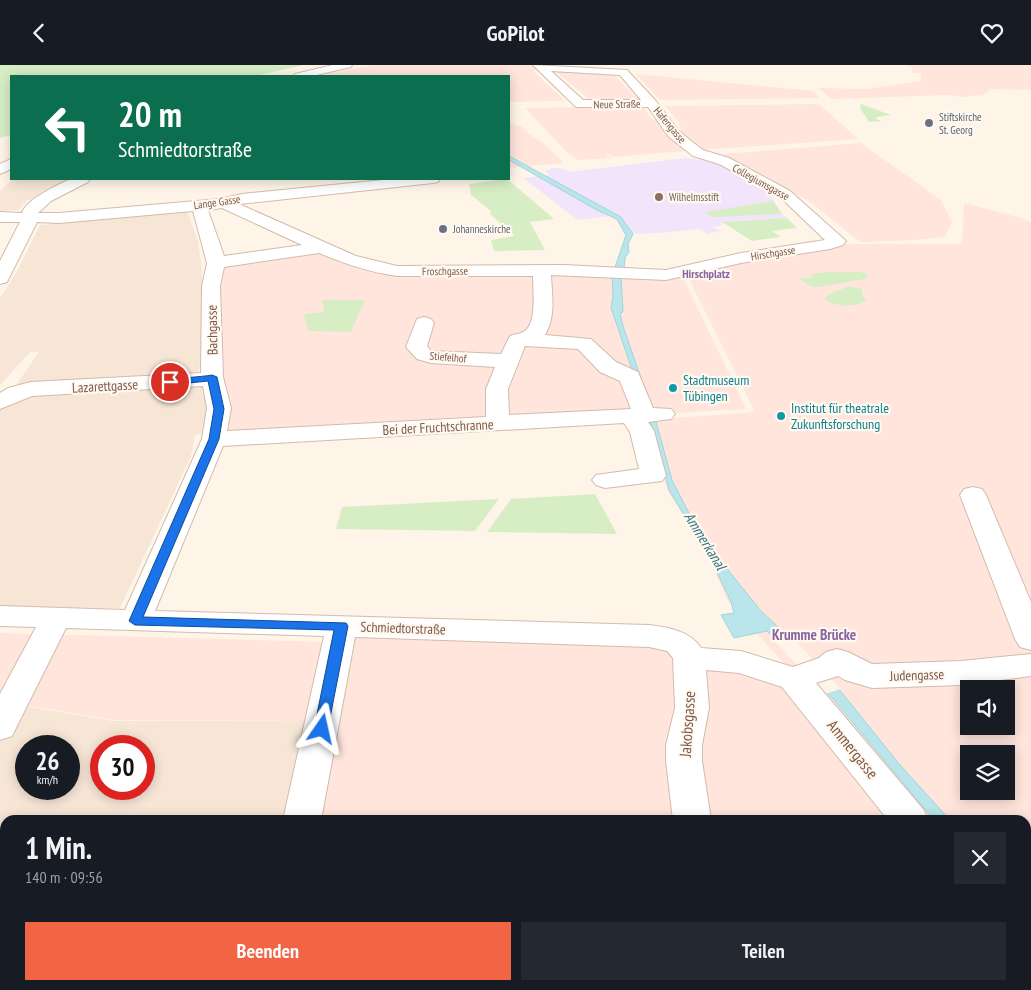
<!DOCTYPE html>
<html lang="de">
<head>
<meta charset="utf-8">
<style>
  :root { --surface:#171b24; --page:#242831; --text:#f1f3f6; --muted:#9ea1a6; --accent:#f16444 }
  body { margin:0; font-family:"PT Sans Narrow",sans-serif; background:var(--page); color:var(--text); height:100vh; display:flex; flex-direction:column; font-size:19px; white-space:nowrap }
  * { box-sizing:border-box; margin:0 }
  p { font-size:16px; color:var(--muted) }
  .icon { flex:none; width:28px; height:28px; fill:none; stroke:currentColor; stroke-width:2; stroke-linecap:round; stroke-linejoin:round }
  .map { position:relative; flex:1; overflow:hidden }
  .side { position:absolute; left:0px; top:750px; width:1031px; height:175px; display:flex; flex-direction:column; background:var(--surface); border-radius:15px 15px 0 0; box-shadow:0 2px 12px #0003 }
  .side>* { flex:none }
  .hud { position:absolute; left:10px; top:10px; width:500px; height:105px; border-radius:0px; box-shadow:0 2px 12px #0003; background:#0b6e4f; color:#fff; overflow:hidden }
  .fabs { position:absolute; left:960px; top:615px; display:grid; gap:10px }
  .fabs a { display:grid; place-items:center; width:55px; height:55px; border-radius:0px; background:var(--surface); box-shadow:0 2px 12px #0003; font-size:25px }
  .speed { position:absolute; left:15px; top:670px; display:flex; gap:10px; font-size:25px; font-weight:700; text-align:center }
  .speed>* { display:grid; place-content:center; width:65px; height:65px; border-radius:50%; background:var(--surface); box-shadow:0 2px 12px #0003; line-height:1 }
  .speed small { font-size:12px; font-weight:400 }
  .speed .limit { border:8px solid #d22; background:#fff; color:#111 }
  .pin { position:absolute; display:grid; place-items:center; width:42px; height:42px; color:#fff; margin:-21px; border:2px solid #fff; border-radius:50%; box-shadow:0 1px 5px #0007 }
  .me { position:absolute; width:55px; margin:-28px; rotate:11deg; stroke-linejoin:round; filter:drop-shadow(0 0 4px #0008) }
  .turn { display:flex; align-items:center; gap:18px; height:105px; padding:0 25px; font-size:22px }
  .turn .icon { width:65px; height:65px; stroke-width:2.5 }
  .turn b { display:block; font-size:35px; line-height:42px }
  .round { display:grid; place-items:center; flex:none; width:52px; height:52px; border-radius:0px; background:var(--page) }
  .head { display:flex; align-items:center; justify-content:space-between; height:85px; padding:0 25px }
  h1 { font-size:30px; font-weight:800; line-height:38px }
  .button { display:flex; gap:10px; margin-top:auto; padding:10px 25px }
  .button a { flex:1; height:58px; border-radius:0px; background:var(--accent); color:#fff; font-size:20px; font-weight:800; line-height:58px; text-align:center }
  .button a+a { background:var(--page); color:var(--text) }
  header { display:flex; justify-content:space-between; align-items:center; height:65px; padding:0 25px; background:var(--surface); font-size:22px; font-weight:800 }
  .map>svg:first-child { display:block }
  .residential { fill:#f7e6d6; fill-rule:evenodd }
  .commercial { fill:#ffe5dc; fill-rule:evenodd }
  .education { fill:#f2e5fb }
  .green { fill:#d7eec5 }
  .water { fill:#bae5ea; stroke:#9fd6dd }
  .pier { fill:#fef5e8 }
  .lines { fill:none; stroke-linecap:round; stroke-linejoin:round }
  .minor-casing { stroke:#d2bbac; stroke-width:2 }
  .secondary-casing { stroke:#d8beac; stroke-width:2 }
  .minor { fill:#fff; fill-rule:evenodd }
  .secondary { fill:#fff; fill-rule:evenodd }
  .route { fill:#1a73e8; stroke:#114b97 }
  .worship-dot { fill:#6b7280; stroke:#fff9f1; stroke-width:2 }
  .education-dot { fill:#8d6e63; stroke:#fff9f1; stroke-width:2 }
  .culture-dot { fill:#0f9aa8; stroke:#fff9f1; stroke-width:2 }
  .labels { text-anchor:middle; stroke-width:4.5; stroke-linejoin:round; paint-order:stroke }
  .far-street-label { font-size:11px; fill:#7c5949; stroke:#fff9f1 }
  .far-worship-label { font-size:11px; fill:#5b616d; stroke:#fff9f1; text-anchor:start }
  .far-education-label { font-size:11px; fill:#785e54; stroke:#fff9f1; text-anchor:start }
  .far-neighbourhood-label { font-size:12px; font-weight:bold; fill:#89659f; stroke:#fff9f1 }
  .street-label { font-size:14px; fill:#7c5949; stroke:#fff9f1 }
  .culture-label { font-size:14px; fill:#0d838f; stroke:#fff9f1; text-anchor:start }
  .water-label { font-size:15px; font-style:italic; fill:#3a7882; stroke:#fff9f1 }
  .neighbourhood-label { font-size:15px; font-weight:bold; fill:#89659f; stroke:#fff9f1 }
  .near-street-label { font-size:16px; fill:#7c5949; stroke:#fff9f1 }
</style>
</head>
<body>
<header><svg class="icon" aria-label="back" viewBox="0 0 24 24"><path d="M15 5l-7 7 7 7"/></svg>GoPilot<svg class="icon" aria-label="heart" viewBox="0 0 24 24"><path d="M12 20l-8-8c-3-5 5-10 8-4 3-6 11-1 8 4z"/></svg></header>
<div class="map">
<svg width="1031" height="925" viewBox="0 0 1031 925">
  <rect width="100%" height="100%" fill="#fef5e8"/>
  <g class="residential">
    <polygon points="13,114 74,114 34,135 27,135 18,145 0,146 0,126"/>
    <polygon points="187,145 198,177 201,197 204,250 199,308 194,312 17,319 39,287 30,287 0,320 0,233 15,210 40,160"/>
    <polygon points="208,316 208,366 195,370 191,391 120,543 0,542 0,344 10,334 32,326"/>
    <path d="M0,637L113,656H310L285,755H5V920H223L221,925H0ZM26,681H69V724H26ZM101,681H144V724H101Z"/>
  </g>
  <g class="commercial">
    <polygon points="374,0 531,0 536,4 533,6 565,36 509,37 509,11 317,11"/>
    <polygon points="909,0 1031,0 1031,25 990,24 983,30 961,32 949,30 831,34 818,23 867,24 921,16 921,8 913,8 912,2"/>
    <polygon points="553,4 612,8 639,35 591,36"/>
    <polygon points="636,9 814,26 819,33 660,35"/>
    <polygon points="819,39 858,74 701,85 683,70 678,59 681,59 665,41"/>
    <polygon points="642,41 652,54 657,56 685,86 613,92 607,88 605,89 611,93 578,95 568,88 525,43"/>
    <polygon points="509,55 515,61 521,61 529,69 543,78 564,98 509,103"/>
    <polygon points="861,78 941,135 952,157 945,172 914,175 860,177 810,137 723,91 723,89"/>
    <path d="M964,138L1021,153L1031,157V897L1026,890V755H924L727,535L709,492L667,425L647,355L755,347L684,204L828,179H962ZM969,624H1006V661H969ZM969,689H1006V726H969Z"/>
    <polygon points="306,184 366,200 681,208 746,344 214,374 216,198"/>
    <polygon points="0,568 326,577 310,656 113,655 0,636"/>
    <polygon points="352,572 663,583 789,613 893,755 313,755"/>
    <polygon points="701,920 1015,920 1019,925 702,925"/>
  </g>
  <polygon class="education" points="685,93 711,96 768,127 782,149 787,153 722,157 721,161 712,162 721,166 708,169 699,164 660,168 624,169 617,156 610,151 578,155 523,113 550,110 545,106 554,103 566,104 569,107"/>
  <g class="green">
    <polygon points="0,0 304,0 255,11 11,11 11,70 0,73"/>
    <polygon points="861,39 891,50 877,52 876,54 882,56 869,57 860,43"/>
    <polygon points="507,114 554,154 530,157 545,185 494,186 491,175 514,171 507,160 502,160 489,148 492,147 471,130 469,119"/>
    <polygon points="773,136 782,149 712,152 704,147"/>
    <polygon points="787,153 797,163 772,166 781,172 752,176 722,157"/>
    <polygon points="827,207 862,207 869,210 865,214 819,222 812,222 799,214 814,212 811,209"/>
    <path d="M849,221L862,224V229L867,235C856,243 834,242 824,234L829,229Z"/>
    <polygon points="322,235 365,235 351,267 308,266 304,249 324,247"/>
    <polygon points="595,429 617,469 487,467 511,434"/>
    <polygon points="499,434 475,466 336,464 342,442"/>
    <polygon points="290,920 666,920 666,925 289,925"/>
  </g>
  <polygon class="water" points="509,91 621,152 633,169 628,179 629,187 625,193 624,204 621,211 623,247 620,248 623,261 657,360 672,415 690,450 717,491 761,546 791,574 843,629 900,700 950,755 934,755 834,635 767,566 734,573 721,550 734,548 731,537 709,491 669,425 654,369 611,243 613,231 612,211 626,170 617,154 595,144 509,95"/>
  <polygon class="pier" points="791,571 841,624 825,629 774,576"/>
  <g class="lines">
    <g class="minor-casing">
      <g id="minor">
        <path d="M533,0L627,5L655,35L678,65L691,76L703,85L729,93L790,126L846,176L843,180L830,184L741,198L666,215L551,210C552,231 556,251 545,270L591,274L616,297L638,307L653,343L671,344L675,349L671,354L648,357L654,366L666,411L662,416L605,423L596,420L592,415L596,410L639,404L630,367L624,358L223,381L155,546L649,560C667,562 691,566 701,583L741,586L793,602L819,593L826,587L837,584L848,587L872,599L961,596L1031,589V611L961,620L872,623L845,615L838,611L816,618L923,744L929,755H888L782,622L739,608L706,605L709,643L702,680V696L711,755H673L666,696V680L675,643L673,593L667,586L649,582L355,572L321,755H283L324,571L66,563L12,671L0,675V629L36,562L0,561V541L125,545L202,374L207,343L203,321L32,331L0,344V328L8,323L31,317L201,308L202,221L207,198L193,146L59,158L37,157L7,217L0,219V196L20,157H0V147L22,148C25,135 59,119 71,114C76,113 85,114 90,114L88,117L51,136L38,148H59L219,134L242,129L393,114H440L438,117L433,118L239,139L356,191L397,201L563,200L666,205L741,188L825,175L780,132L719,99L693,91L668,71L648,42H576ZM551,6L620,10L641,35H583ZM222,143L302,180L224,191L208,145ZM319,188C345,199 369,207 397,211H533C533,225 537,257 525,266C521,269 515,269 510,271L501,289L431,286L427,281L434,258L431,254L424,252L417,254L406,282L417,294L431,298L495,302L486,324V352L227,366L231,343L223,312L220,221L224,202ZM525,281L578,284L600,307L620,316L631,344L509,350L508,324Z"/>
        <polygon points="973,422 982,424 986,430 1031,537 1031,585 1020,582 1015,574 960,430 964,424"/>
        <polygon points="1026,888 1031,889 1031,925 1013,925 1009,920 1026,920"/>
        <polygon points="229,920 273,920 272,925 228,925"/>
        <polygon points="697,920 741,920 742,925 698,925"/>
      </g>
    </g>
    <g class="secondary-casing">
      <g id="secondary">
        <polygon points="333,0 352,0 351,2 312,11 293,11 295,9"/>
        <polygon points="11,94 11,104 0,109 0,99"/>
      </g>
    </g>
    <use href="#minor" class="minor"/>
    <use href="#secondary" class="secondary"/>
  </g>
  <path class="route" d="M212,310L217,312L224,344L219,374L143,552L346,558L348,561L327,668L322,669L317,668L314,664L334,565L135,560L129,556L209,374L214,344L208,316L170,320L165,317C171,313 202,312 212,310Z"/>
  <g class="worship-dot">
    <circle cx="929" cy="58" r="5"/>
    <circle cx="443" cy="164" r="5"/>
  </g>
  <circle class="education-dot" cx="659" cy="132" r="5"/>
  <g class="culture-dot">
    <circle cx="673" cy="323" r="5"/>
    <circle cx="781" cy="351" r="5"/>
  </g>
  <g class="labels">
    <g class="far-street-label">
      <text transform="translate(617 39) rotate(-1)" y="4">Neue Straße</text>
      <text transform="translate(670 60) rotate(50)" y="4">Hafengasse</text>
      <text transform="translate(761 117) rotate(29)" y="4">Collegiumsgasse</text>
      <text transform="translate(217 137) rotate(-8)" y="4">Lange Gasse</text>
      <text transform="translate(773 188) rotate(-9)" y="4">Hirschgasse</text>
      <text transform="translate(445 206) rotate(-1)" y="4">Froschgasse</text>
      <text transform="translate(448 292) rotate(5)" y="4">Stiefelhof</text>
    </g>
    <g class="far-worship-label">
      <text x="939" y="56">Stiftskirche<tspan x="939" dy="13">St. Georg</tspan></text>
      <text x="453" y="168">Johanneskirche</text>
    </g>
    <g class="far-education-label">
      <text x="669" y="136">Wilhelmsstift</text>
    </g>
    <g class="far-neighbourhood-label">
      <text x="706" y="213">Hirschplatz</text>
    </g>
    <g class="street-label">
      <text transform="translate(212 265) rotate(-91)" y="5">Bachgasse</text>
      <text transform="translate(105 321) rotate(-3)" y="5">Lazarettgasse</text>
      <text transform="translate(438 362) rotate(-3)" y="5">Bei der Fruchtschranne</text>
      <text transform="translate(403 563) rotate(2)" y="5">Schmiedtorstraße</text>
      <text transform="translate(917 610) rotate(-2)" y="5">Judengasse</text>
    </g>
    <g class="culture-label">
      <text x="683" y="320">Stadtmuseum<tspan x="683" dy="16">Tübingen</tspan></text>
      <text x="791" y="348">Institut für theatrale<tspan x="791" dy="16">Zukunftsforschung</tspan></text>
    </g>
    <g class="water-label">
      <text transform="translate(705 476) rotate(58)" y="5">Ammerkanal</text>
    </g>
    <g class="neighbourhood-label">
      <text x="814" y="575">Krumme Brücke</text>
    </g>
    <g class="near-street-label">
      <text transform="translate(687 659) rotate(-86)" y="6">Jakobsgasse</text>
      <text transform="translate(853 684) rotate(51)" y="6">Ammergasse</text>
    </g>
  </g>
</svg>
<div class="fabs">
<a><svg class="icon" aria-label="sound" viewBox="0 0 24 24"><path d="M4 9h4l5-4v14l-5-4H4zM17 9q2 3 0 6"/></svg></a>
<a><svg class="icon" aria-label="layers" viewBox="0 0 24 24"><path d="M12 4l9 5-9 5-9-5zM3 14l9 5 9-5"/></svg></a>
</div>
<div class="speed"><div>26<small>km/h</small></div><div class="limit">30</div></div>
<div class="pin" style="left:170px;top:317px;background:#d93025"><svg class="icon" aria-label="arrive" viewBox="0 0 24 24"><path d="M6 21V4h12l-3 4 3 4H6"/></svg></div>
<svg class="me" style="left:322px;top:664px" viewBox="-20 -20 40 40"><path d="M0-17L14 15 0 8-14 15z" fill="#1a73e8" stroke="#fff" stroke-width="4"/></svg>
<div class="hud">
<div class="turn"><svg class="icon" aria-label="left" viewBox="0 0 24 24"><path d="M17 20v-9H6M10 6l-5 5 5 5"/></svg><div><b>20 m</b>Schmiedtorstraße</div></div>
</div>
<section class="side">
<div class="head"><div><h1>1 Min.</h1><p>140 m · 09:56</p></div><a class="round"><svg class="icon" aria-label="close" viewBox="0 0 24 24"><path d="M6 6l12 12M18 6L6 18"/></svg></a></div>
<div class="button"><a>Beenden</a><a>Teilen</a></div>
</section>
</div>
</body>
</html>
